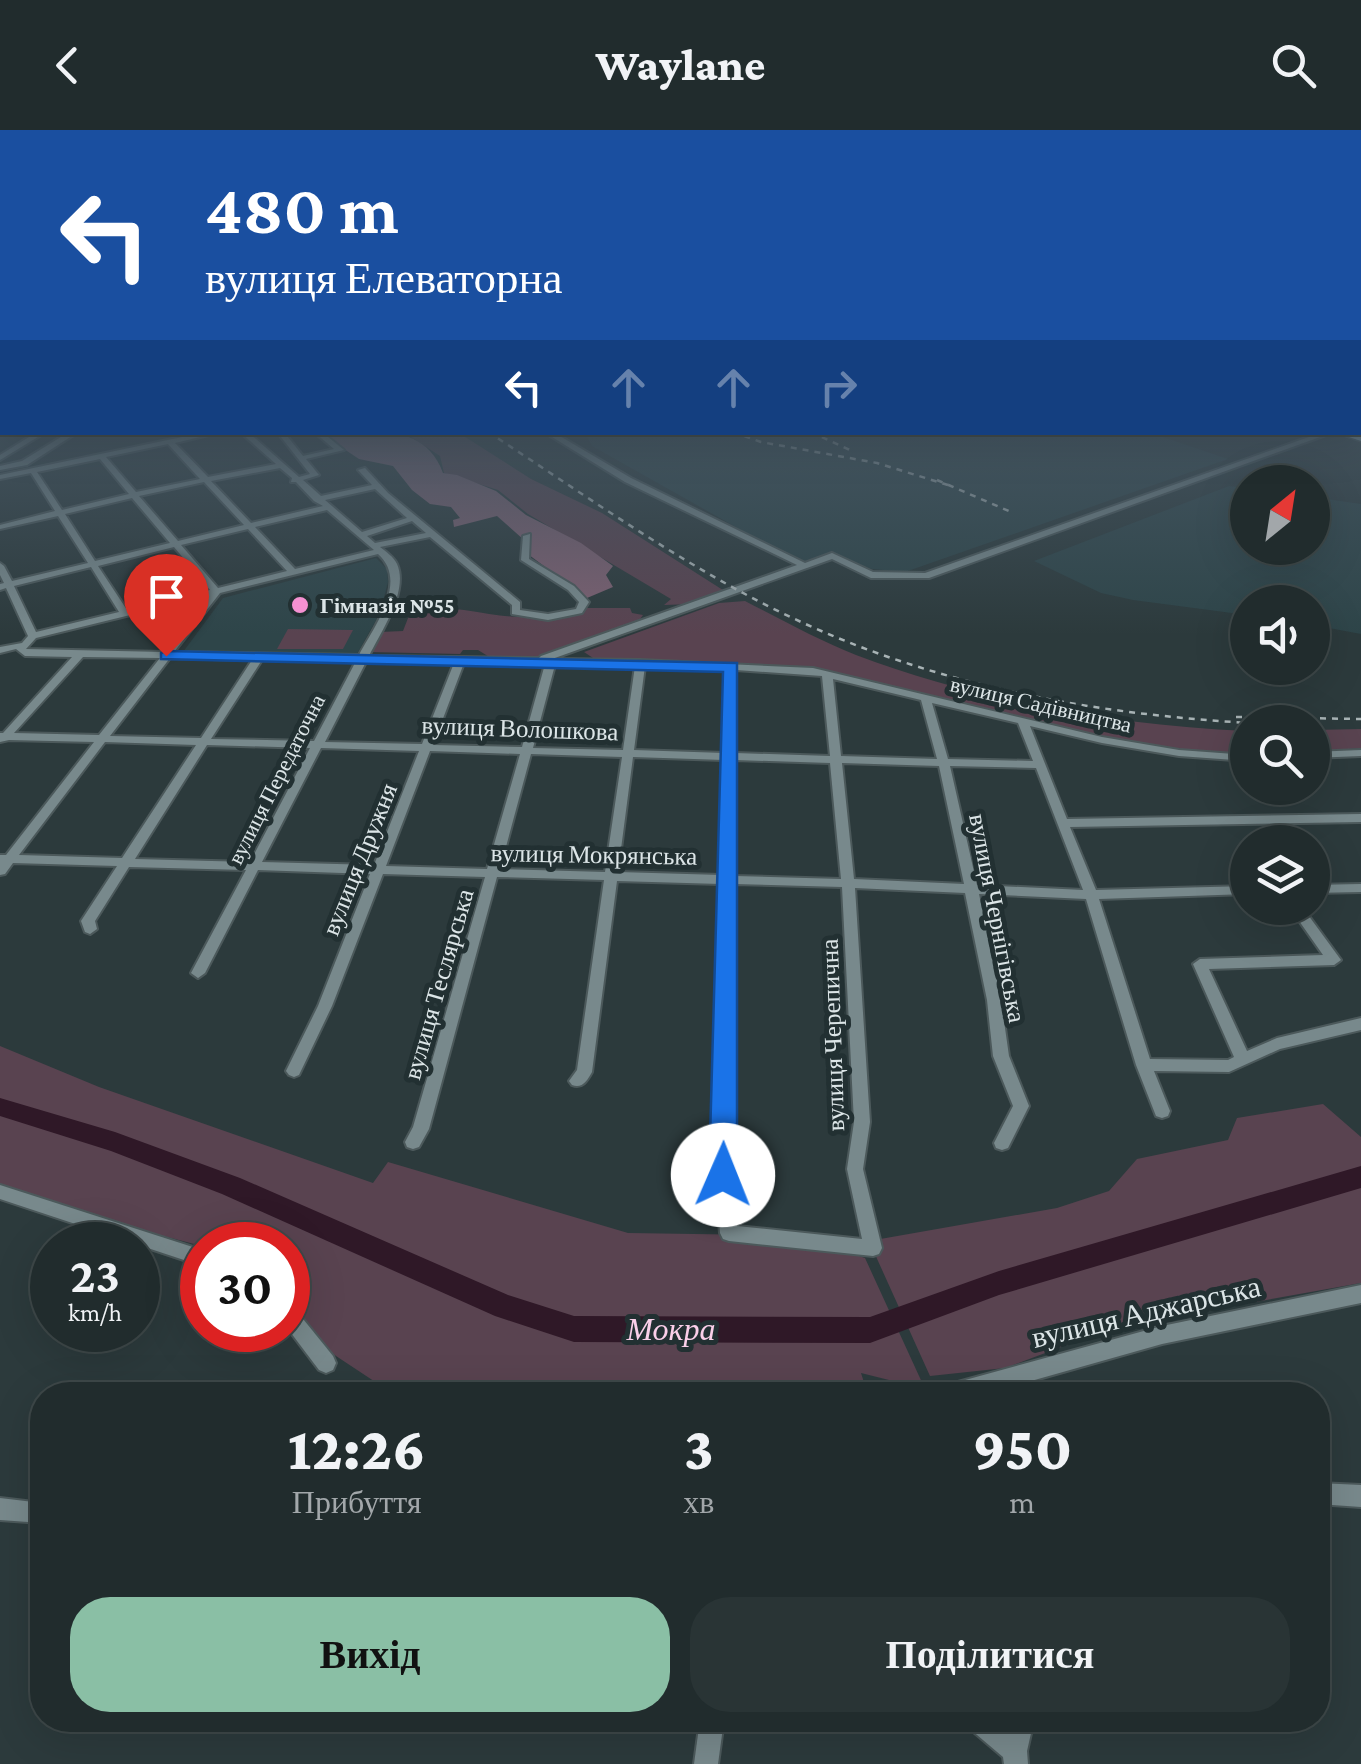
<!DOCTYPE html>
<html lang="uk">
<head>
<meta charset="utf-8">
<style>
  :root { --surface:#212c2d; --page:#293435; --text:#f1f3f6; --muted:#a2a7aa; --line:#3e4849; --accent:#8abfa5 }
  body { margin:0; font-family:"Crimson Pro",serif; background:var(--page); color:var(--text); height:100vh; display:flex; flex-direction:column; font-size:38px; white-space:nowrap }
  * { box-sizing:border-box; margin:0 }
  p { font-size:32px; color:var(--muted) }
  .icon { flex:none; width:55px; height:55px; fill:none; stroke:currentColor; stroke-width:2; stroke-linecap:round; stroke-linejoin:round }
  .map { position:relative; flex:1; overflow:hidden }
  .side { position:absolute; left:30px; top:1252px; width:1300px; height:350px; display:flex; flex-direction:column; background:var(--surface); border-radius:40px; box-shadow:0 10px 40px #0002,0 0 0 2px var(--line) }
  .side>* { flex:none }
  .top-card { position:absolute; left:0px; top:0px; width:1362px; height:305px; box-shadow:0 10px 40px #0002,0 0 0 2px var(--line); background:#1a4fa0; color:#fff; overflow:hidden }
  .needle { width:65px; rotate:30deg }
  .controls { position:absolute; left:1230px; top:335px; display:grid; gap:20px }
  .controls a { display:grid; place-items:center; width:100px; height:100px; border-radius:50%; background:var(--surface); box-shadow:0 10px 40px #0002,0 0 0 2px var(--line); font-size:50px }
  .speed { position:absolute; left:30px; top:1092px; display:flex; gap:20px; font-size:50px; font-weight:700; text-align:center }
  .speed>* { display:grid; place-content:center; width:130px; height:130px; border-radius:50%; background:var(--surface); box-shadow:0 10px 40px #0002,0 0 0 2px var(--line); line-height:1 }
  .speed small { font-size:25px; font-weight:400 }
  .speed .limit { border:15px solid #d22; background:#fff; color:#111 }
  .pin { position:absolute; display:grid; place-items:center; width:85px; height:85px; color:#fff; margin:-102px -42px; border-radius:50% 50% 50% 0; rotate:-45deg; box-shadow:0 0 10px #0007 }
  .pin .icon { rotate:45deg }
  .me { position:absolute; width:110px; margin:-55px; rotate:1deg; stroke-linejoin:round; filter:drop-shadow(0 0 8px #0008) }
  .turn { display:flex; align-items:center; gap:35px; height:210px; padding:0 40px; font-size:45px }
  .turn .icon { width:130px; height:130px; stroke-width:2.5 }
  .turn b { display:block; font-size:70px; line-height:85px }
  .lanes { display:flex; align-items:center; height:95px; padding:0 40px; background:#0003; justify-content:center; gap:50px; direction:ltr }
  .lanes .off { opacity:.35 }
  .eta { display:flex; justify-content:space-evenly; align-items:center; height:170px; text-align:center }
  .eta b { font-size:60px; font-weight:800; line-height:70px }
  .primary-button { display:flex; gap:20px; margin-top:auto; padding:20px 40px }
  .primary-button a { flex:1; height:115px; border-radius:40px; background:var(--accent); color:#111; font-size:40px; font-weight:800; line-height:115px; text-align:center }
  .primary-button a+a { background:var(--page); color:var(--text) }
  header { display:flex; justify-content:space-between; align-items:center; height:130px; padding:0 40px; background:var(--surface); font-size:45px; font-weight:800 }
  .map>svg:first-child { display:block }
  .built { fill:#2e4549 }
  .green { fill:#594350 }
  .forest { fill:#7c6071 }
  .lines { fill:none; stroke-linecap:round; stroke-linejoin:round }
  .river { fill:#2f1827; fill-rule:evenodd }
  .minor-casing { stroke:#4c595b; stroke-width:4 }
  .major-casing { stroke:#4c595b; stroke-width:3 }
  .minor { fill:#78898c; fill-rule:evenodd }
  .major { fill:#b8dae0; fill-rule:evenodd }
  .tram { stroke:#a8b3b5; stroke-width:2.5 }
  .rail { stroke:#a8b3b5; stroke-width:2.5; stroke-dasharray:6 6; stroke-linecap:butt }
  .route { fill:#1a73e8; stroke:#114b97; stroke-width:2.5 }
  .poi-dot { fill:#f591d2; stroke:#223032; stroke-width:4 }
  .labels { text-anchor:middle; stroke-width:10; stroke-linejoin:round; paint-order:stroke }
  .far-poi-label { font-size:22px; font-weight:bold; fill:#dce5e7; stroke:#223032; text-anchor:start }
  .far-street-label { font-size:22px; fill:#dce5e7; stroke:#223032 }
  .street-label { font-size:25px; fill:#dce5e7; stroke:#223032 }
  .near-street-label { font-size:30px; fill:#dce5e7; stroke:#223032 }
  .near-water-label { font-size:32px; font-style:italic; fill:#facfe9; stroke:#223032 }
</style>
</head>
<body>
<header><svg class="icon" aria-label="back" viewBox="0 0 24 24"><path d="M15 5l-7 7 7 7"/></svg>Waylane<svg class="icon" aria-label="search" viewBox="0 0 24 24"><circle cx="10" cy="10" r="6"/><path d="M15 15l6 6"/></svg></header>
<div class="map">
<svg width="1361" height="1634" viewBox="0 0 1361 1634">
  <rect width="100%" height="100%" fill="#2c3a3c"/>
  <g class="built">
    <polygon points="1160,302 1157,305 1228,329 905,442 872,439 832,426 805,436 592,316 585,303"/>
    <polygon points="1229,356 1247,358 1248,418 1312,418 1313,367 1361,374 1361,504 1313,495 1312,472 1248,472 1247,485 1133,470 1101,463 1034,431"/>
    <polygon points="376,428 387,439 388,452 380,483 357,524 183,522 223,468"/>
  </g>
  <g class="green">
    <polygon points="405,303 459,303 531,349 602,383 726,462 693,474 664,475 671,469 528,384 498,360 444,343 440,326"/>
    <path d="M745,471C782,490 818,510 856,525C980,572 1116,595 1247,601V625L1178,620L1092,605L801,538L596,530L584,522L719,473Z"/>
    <path d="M571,478H630L632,483L643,485L636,495L534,529L491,528L478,520H463L460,524L369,522L380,502L403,501L410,483C427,483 447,478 464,480C509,487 527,492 571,478Z"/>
    <polygon points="288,499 353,500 343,519 277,519"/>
    <polygon points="1361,599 1361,618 1313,622 1312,600"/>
    <polygon points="0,916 99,957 373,1053 388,1032 628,1103 761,1105 830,1116 865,1128 925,1259 861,1243 868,1265 395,1265 336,1226 288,1187 288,1115 202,1116 109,1092 0,1054"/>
    <polygon points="1323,974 1361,1007 1361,1153 1171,1187 1085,1208 1005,1238 930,1246 869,1111 1057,1078 1109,1061 1137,1029 1228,1010 1237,988"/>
  </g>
  <path class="forest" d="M320,303C367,303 424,290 443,343L457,345L496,361L526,385L581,413L613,436L606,445L613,457L587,468L521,419L524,410L497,386L454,397L453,390L460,388L451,377L430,374L412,360L393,336L359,329Z"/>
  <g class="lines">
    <polygon class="river" points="0,968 115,1002 240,1048 508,1165 574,1186 870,1187 999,1141 1361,1036 1361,1058 999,1165 870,1213 574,1212 495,1186 222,1064 111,1021 0,986"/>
    <g class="minor-casing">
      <g id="minor">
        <rect x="0" y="290" width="2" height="4"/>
        <polygon points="37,302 46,302 0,330 0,325"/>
        <polygon points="69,302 78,302 27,335 0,340 0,336 22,331"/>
        <path d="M206,302H221L175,313L208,347L276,334L240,302H248L299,347L310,344L277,302H284L303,326L334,319L314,302H322L344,320L306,329L319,345L303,350L321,366L372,355L358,340L365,338L388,363L520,472V480L548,484L576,479L579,472L568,460L521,430L523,406L530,404L529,429L574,456L589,472L582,483L548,490L512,484V475L430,407L380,417C385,421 394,427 397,434C409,461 381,502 369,526L539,528L541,526L797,435L625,352L544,302H553L631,348L805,433L832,423L873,442L925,443L1323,302H1334L929,448H871L832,429L552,529L640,530L813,538L1102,607L1179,620L1248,625V631L1179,626L1102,613L1030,596L1067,689L1361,684V692L1070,697L1096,760L1248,756V764L1099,769L1150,929L1228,930L1234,927L1193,834L1200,829L1323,825L1290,778H1303L1341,830L1334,835L1209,839L1247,921L1277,908L1361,888V900L1280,919L1229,942L1154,941L1170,981L1168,986L1162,988L1156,986L1136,935L1086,769L979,764L1001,870L1009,926L1029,976L1008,1018L1002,1020L996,1018L994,1013L1013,976L993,926L987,870L965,763L855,758L870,992L863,1039L882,1118L879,1124L873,1126L729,1111L723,1109L720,1103L715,1045L721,754L617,751L592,942C587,951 582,959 572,955L569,951L577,940L604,750L497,747L429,999L419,1017L413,1019L407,1017L405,1012L413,997L485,747L383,744L332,876L299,945L294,947L289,945L286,941L318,876L370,744L258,740L205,843L198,848L191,843L246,740L129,737L95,791L97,799L90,804L85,802L81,791L117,736L13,733L5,744L0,745V725H6L94,612L9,610L0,612V603H3L72,527L25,526L16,519L0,523V517L22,513L28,506L6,458L0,460V454L4,453L0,445V433L4,436L12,451L88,433L58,386L0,399V395L55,381L31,343L0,349V345ZM168,314L200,349L136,362L106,327ZM100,329L129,364L62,380L37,342ZM280,338L292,348L291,352H296L314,371L323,376L251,393L211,351ZM204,352L244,395L178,411L139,366ZM375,359L407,388L362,402L325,370ZM132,368L170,413L95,431L65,384ZM327,380L374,420L295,439L255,397ZM412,391L426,403L375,413L367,406ZM248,399L287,441L218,458L181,415ZM174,417L210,460L127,480L98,436ZM378,424C409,451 374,497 359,525L174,522L220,463ZM91,437L119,482L36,502L14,456ZM208,466L164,522L26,519L36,508ZM83,527L160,528L99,605L14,603ZM170,528L252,530L201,608L110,606ZM262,530L356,531L314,611L211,609ZM366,532L454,533L422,614L325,612ZM464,533L545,534L522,617L433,615ZM555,535L635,536L623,620L533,618ZM645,536L726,540L724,623L634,620ZM736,540L822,546L830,626L735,623ZM833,549L921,570L937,629L841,626ZM932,573L1018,593L1033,631L948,629ZM105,612L196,615L122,728L19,725ZM207,615L310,618L250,732L135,729ZM321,618L419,621L374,735L262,732ZM430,621L520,624L487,739L386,736ZM531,624L622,627L605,742L500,739ZM633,627L724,630L721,745L618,742ZM735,630L830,633L841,749L734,746ZM842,633L939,636L964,754L854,749ZM950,636L1036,638L1083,760L977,755ZM734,754L842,757L854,992L847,1039L862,1109L737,1096L731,1045Z"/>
        <polygon points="1361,620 1361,626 1312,628 1312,622"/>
        <polygon points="1361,754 1361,762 1312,763 1312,755"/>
        <polygon points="0,1055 202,1120 202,1136 0,1069"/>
        <polygon points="1361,1155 1361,1173 1162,1214 982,1265 937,1265 940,1258 947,1255 1162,1196"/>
        <polygon points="288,1176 295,1179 333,1226 336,1233 333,1240 326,1243 319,1240 288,1199"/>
        <polygon points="1318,1353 1361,1355 1361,1377 1318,1374"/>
        <polygon points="0,1368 42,1373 42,1393 0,1390"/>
        <polygon points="700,1590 724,1590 718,1634 694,1634"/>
        <polygon points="967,1590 997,1590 1008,1599 1010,1590 1034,1590 1027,1621 1028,1634 1004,1634 1003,1627 970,1599"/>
      </g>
    </g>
    <g class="major-casing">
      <polygon id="major" points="1339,302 1361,305 1361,311 1340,304"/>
    </g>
    <use href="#minor" class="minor"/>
    <use href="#major" class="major"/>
    <polyline class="tram" points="1354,302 1361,305"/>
    <g class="rail">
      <path d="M488,302C581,362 672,428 772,478C921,553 1083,583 1248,593"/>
      <polyline points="733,302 761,312 877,333 948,355"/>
      <polyline points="811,302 852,321"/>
      <polyline points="937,350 1011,382"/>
      <polyline points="1236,587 1361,589"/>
    </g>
  </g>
  <linearGradient id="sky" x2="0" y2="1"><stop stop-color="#182021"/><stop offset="0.55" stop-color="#455561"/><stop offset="1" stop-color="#455561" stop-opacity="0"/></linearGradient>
  <rect width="1361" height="505" fill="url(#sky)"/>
  <polygon class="route" points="166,521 737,533 737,1045 733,1053 723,1057 713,1053 709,1045 723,542 161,529 161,523"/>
  <circle class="poi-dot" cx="300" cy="475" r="10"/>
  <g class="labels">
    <g class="far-poi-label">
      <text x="320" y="483">Гімназія №55</text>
    </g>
    <g class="far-street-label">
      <text transform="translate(1041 574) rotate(13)" y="8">вулиця Садівництва</text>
      <text transform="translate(276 649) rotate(-63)" y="8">вулиця Передаточна</text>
    </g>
    <g class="street-label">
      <text transform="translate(520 598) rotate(2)" y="9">вулиця Волошкова</text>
      <text transform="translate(594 724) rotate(1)" y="9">вулиця Мокрянська</text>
      <text transform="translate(359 729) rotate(-68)" y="9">вулиця Дружня</text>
      <text transform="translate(998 788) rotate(79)" y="9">вулиця Чернігівська</text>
      <text transform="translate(438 854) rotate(-74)" y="9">вулиця Теслярська</text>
      <text transform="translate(832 905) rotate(-92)" y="9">вулиця Черепична</text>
    </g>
    <g class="near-street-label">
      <text transform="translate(1146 1182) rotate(-13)" y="10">вулиця Аджарська</text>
    </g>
    <g class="near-water-label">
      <text x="671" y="1210">Мокра</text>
    </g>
  </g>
</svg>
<div class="controls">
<a><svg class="needle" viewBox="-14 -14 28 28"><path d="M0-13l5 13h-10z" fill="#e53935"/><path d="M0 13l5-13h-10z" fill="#a2a7aa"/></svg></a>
<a><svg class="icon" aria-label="sound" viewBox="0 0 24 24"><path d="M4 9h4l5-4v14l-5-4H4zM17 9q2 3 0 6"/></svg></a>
<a><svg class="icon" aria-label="search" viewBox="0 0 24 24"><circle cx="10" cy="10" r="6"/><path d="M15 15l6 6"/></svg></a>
<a><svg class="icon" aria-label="layers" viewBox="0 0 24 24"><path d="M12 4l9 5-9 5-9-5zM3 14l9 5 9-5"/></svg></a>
</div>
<div class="speed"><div>23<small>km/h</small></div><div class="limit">30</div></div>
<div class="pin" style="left:166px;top:526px;background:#d93025"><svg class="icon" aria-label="arrive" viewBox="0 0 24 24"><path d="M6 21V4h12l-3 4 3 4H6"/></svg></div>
<svg class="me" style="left:723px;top:1045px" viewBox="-20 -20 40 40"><circle r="19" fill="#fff"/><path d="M0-13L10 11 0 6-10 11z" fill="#1a73e8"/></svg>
<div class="top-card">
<div class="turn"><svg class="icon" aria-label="left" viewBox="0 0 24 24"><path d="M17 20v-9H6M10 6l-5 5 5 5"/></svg><div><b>480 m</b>вулиця Елеваторна</div></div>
<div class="lanes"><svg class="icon" aria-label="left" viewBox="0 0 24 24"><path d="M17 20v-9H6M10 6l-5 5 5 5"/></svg><svg class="icon off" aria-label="ahead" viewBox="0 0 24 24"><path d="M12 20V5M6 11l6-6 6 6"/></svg><svg class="icon off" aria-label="ahead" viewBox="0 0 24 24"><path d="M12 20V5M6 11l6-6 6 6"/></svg><svg class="icon off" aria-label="right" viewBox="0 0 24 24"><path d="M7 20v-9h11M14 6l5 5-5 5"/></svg></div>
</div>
<section class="side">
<div class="eta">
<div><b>12:26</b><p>Прибуття</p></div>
<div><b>3</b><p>хв</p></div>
<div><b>950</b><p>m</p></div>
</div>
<div class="primary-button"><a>Вихід</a><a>Поділитися</a></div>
</section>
</div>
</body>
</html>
